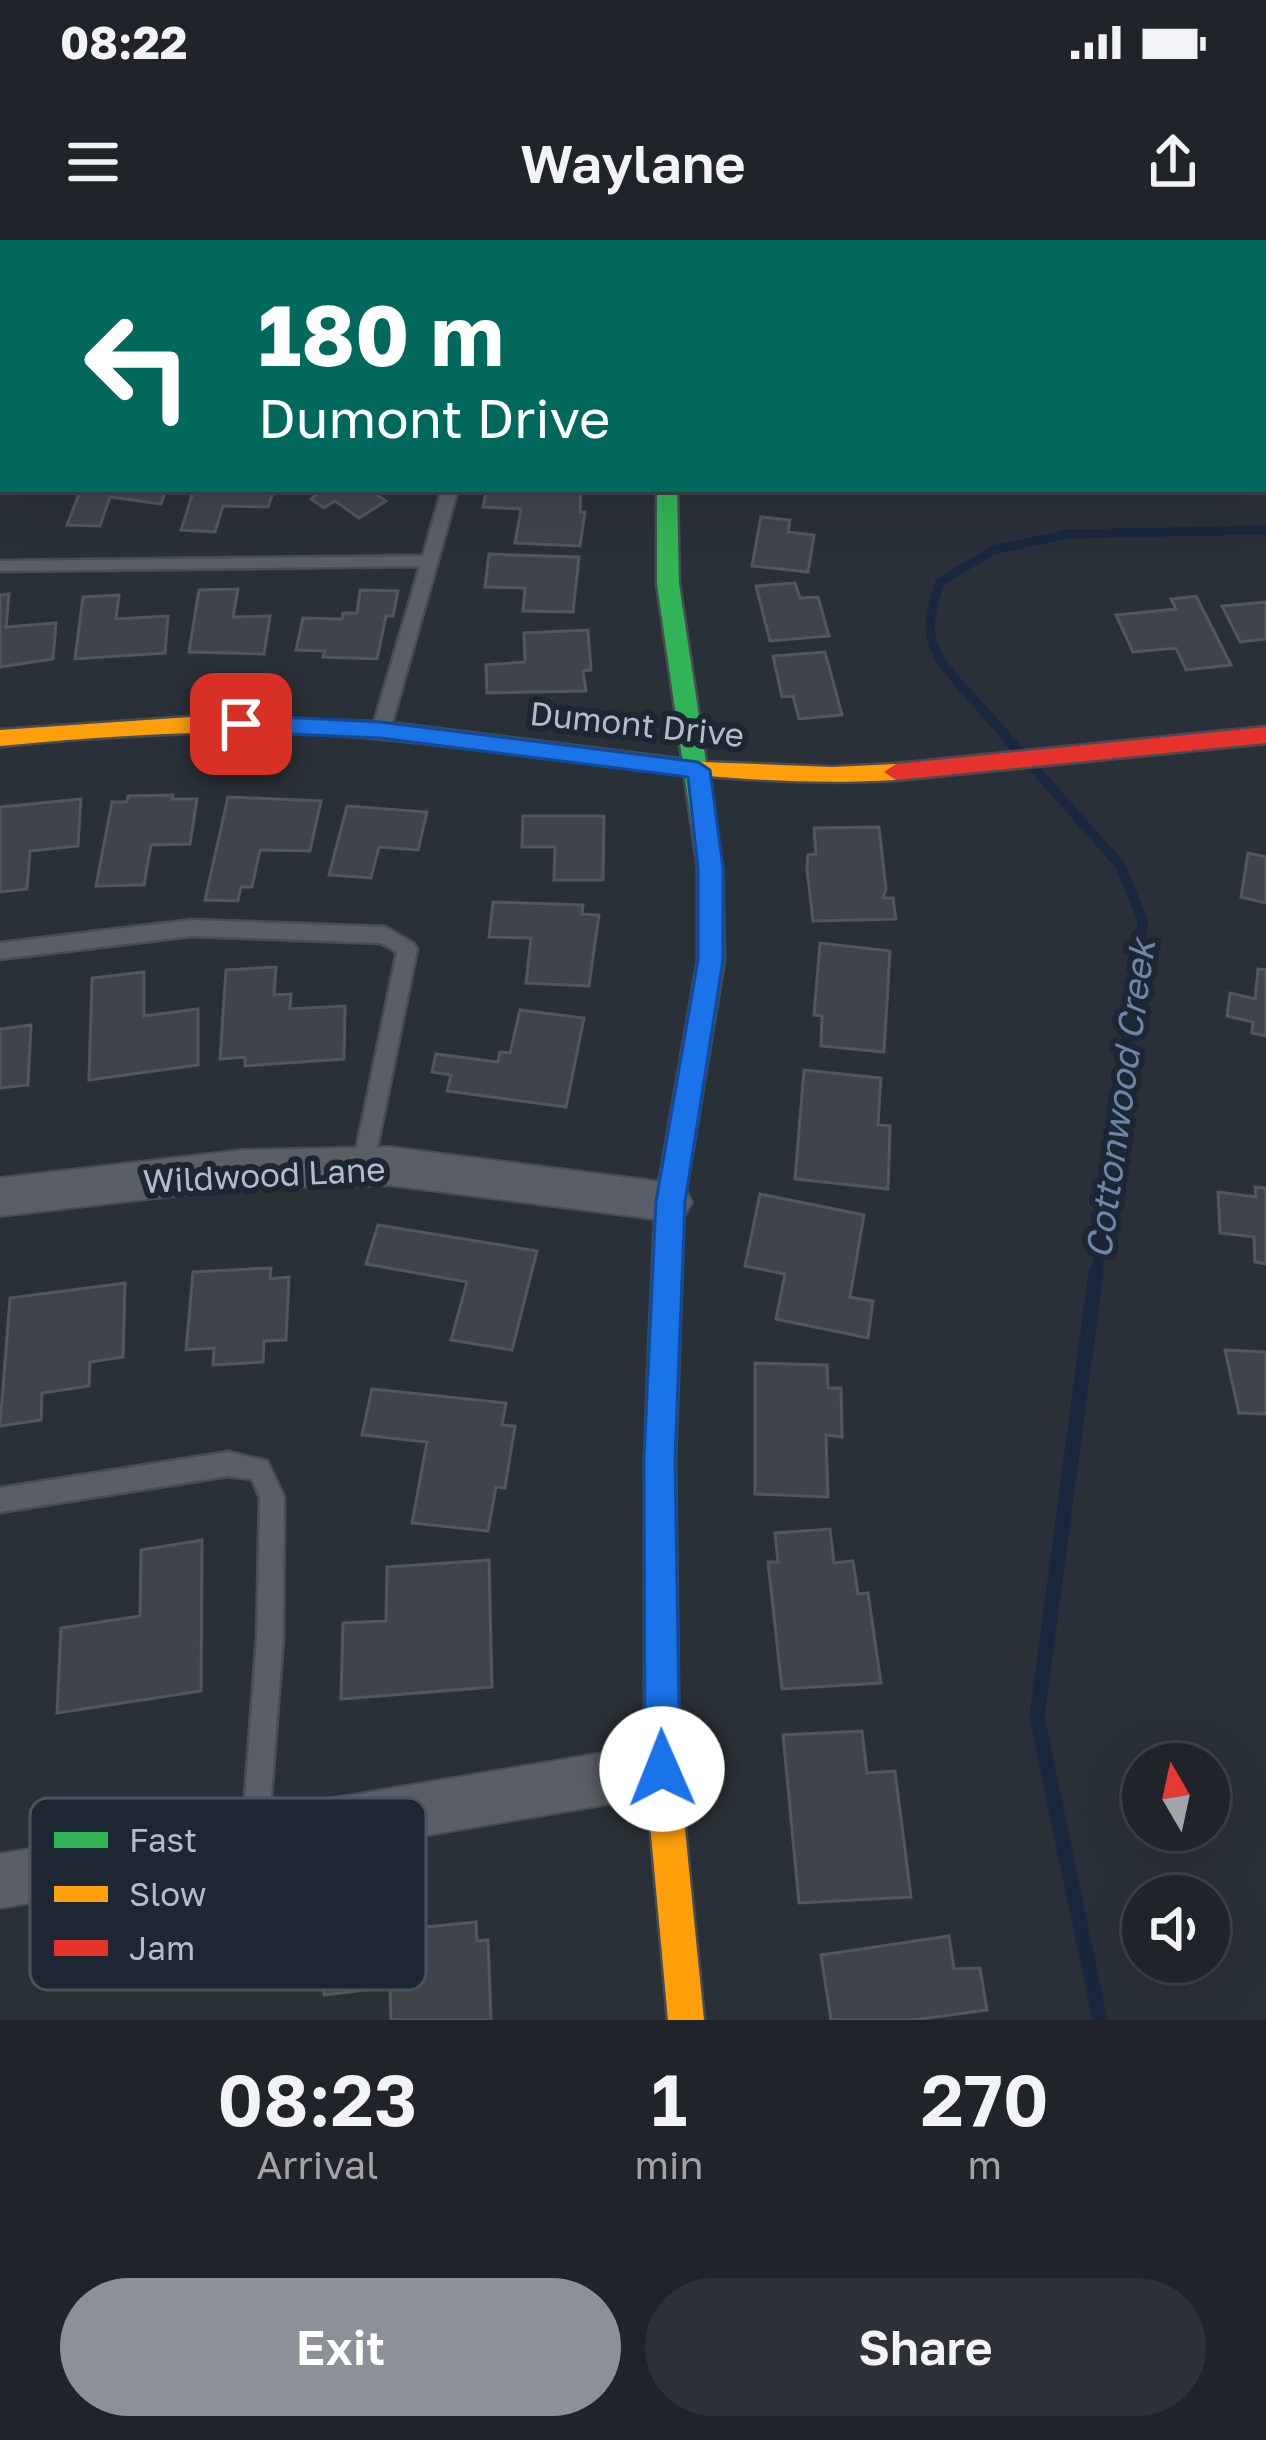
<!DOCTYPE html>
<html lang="en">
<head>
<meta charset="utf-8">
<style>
  :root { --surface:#20242a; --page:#2d3036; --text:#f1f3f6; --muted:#a2a4a8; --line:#3d4147; --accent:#8c9099 }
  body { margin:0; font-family:"Golos Text",sans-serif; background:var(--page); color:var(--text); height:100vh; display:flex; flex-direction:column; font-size:45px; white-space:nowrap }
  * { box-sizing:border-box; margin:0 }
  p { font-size:39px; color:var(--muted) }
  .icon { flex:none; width:66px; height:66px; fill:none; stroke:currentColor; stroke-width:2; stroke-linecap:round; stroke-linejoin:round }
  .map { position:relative; height:1780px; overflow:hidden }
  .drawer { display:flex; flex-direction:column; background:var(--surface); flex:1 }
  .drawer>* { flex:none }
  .guide { position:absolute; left:0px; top:0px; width:1266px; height:252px; box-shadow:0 12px 48px #0002,0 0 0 3px var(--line); background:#00695c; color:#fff; overflow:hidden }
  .needle { width:78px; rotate:351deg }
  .tools { position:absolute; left:1122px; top:1503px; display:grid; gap:24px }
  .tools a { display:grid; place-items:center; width:108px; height:108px; border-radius:50%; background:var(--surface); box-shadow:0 12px 48px #0002,0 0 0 3px var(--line); font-size:60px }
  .pin { position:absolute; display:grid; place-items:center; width:102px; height:102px; color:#fff; margin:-51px; border-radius:24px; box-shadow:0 6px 18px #0006 }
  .me { position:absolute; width:132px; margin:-66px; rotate:359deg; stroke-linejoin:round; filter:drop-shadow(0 0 9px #0008) }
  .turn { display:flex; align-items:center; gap:42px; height:252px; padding:0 60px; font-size:54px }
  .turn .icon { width:156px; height:156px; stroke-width:2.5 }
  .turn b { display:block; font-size:84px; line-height:102px }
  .eta { display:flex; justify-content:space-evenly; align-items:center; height:204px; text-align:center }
  .eta b { font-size:72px; font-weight:600; line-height:84px }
  .primary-button { display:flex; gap:24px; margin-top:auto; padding:24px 60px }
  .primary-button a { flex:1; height:138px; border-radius:72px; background:var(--accent); color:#fff; font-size:48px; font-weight:600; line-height:138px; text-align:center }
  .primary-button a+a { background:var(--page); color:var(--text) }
  .status { display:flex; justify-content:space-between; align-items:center; height:84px; padding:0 60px; background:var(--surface); direction:ltr }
  .status svg { height:33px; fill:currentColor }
  header { display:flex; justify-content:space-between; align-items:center; height:156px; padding:0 60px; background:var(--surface); font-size:54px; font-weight:600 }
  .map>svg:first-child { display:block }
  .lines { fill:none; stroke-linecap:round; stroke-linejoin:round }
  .stream-far2 { stroke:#19273c; stroke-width:9 }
  .stream-far1 { stroke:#19273c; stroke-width:10 }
  .stream { stroke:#19273c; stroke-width:15 }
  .building { fill:#3f444c; stroke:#52575f; stroke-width:3 }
  .lane-casing { stroke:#484c55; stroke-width:5 }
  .street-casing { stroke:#484c55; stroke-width:4 }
  .fast-casing { stroke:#484c55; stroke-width:5 }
  .slow-casing { stroke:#484c55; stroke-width:5 }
  .jam-casing { stroke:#484c55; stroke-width:5 }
  .lane { fill:#5a5e66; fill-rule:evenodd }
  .street { fill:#5a5e66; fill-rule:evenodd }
  .fast { fill:#30b455; fill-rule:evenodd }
  .slow { fill:#ff9f0a; fill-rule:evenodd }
  .jam { fill:#e5322d; fill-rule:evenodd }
  .route { fill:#1a73e8; stroke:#114b97; stroke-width:3 }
  .labels { text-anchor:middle; stroke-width:12; stroke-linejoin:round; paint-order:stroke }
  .street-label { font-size:33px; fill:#b4bcc9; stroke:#1d2633 }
  .water-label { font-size:36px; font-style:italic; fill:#6d86a8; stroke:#1d2633 }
  .key { fill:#1d2633; stroke:#4a5360; stroke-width:3 }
  .key-label { font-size:33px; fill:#b4bcc9 }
</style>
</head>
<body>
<div class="status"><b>08:22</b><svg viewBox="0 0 49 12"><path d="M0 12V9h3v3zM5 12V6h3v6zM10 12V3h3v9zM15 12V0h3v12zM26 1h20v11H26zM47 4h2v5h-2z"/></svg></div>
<header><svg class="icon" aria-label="menu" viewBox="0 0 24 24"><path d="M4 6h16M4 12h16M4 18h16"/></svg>Waylane<svg class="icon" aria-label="share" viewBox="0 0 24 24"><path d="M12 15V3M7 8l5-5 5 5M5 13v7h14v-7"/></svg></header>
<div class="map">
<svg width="1266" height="1780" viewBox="0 0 1266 1780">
  <rect width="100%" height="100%" fill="#2a3038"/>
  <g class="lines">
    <path class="stream-far2" d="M968,454C930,410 921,399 940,342L993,310L1068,294L1266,290"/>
    <polyline class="stream-far1" points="966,451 1120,625 1143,681 1096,1035"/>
    <polyline class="stream" points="1096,1032 1037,1477 1100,1780"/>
  </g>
  <g class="building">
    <polygon points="81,249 166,249 161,264 110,257 100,286 67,285"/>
    <polygon points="194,249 274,249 268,267 223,266 215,292 181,290"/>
    <polygon points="324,249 368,249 386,261 359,278 335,261 324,268 311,259"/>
    <polygon points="487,249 581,249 580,272 585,272 580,306 515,303 521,269 483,267"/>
    <polygon points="761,277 790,280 788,292 814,295 808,332 752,326"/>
    <polygon points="489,314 579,317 573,372 523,371 525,348 485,347"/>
    <polygon points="795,343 800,358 818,357 829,396 770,401 756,346"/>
    <polygon points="238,349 233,377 270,376 264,414 189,412 199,350"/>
    <polygon points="360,350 398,351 393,376 386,376 377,419 323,417 325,411 296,410 303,378 342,379 343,373 357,373"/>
    <polygon points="9,354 6,387 56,383 53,419 0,427 0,355"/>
    <polygon points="119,355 116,379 168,376 165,413 75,419 83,357"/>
    <polygon points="1196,356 1231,425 1186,430 1176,408 1133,412 1116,375 1176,369 1171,359"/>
    <polygon points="1266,362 1266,399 1240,402 1222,366"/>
    <polygon points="588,390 591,430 583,431 586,451 487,453 486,425 525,422 524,393"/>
    <polygon points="825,412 842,475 799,479 793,456 782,457 773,416"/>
    <polygon points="173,555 172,559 197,559 190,604 151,605 144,645 96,646 112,562 127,562 128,556"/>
    <polygon points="228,557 321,561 310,611 260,610 252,647 241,647 238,661 205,660"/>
    <polygon points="81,559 78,606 30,611 27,649 0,652 0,567"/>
    <polygon points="347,566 427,572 418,610 379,607 371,638 329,635"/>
    <polygon points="523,576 604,576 603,640 554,640 555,607 522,607"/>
    <polygon points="879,587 886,649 883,658 893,658 896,679 813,681 807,629 808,615 816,614 814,588"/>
    <polygon points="1248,613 1266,617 1266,663 1241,657"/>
    <polygon points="493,662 583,665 582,674 599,675 589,746 526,743 531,698 489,697"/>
    <polygon points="820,703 890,711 884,812 821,806 822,776 814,775"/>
    <polygon points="276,727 274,755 291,754 290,769 345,766 344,819 245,826 245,817 220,819 226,730"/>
    <polygon points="1258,729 1266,730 1266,796 1252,793 1253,782 1227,776 1230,753 1255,759"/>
    <polygon points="144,732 144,776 198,769 198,825 89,840 92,738"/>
    <polygon points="520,770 584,778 566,867 447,851 451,835 432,832 436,814 498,822 500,812 510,813"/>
    <polygon points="31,785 28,845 0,848 0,789"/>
    <polygon points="804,830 881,838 878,885 890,886 888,949 795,939"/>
    <polygon points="1255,947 1266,948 1266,1024 1255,1022 1254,997 1220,993 1218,952 1256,957"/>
    <polygon points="760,954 864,975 850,1057 873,1061 868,1098 776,1079 785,1034 745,1026"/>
    <polygon points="378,985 537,1011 512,1110 451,1100 467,1042 366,1024"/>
    <polygon points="271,1028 270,1039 289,1037 286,1100 264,1101 263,1122 213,1125 214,1108 186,1110 193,1032"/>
    <polygon points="125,1043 123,1117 90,1122 89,1146 42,1153 41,1180 0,1186 10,1058"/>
    <polygon points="1225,1110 1266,1112 1266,1174 1239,1173"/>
    <polygon points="755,1123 827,1125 828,1148 841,1148 842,1197 826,1195 828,1257 755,1254"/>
    <polygon points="372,1149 506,1163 502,1185 515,1186 505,1248 496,1247 488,1291 412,1283 427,1202 362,1195"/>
    <polygon points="830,1289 834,1323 853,1321 858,1354 868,1353 881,1443 782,1449 768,1322 778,1322 775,1293"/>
    <polygon points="202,1300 201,1451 57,1473 61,1388 140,1376 141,1310"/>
    <polygon points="489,1320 492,1447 341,1459 343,1383 386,1381 387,1327"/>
    <polygon points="862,1491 867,1533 895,1531 911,1657 799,1663 783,1495"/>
    <polygon points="476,1682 477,1701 488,1700 491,1780 391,1780 390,1747 324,1755 325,1697"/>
    <polygon points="949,1696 954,1729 980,1728 987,1770 913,1780 831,1780 821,1715"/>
  </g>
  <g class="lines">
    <g class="lane-casing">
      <g id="lane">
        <polygon points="619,0 634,0 617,3"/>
        <rect x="0" y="11" width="3" height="8"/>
        <polygon points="442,249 458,249 390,490 381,496 372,490 420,326 0,331 0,321 423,316"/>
        <polygon points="192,680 385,687 414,704 417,709 372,933 364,935 356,933 353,926 397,712 381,703 192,696 0,719 0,703"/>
        <polygon points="228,1212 267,1221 284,1257 283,1397 268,1597 265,1607 255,1610 245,1607 242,1597 257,1397 260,1258 252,1239 228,1236 0,1272 0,1248"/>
      </g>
    </g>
    <g class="street-casing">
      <g id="street">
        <polygon points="582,0 617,0 619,3 584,3"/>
        <polygon points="1114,0 1150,0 1152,3 1116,3"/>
        <polygon points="0,160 3,161 3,179 0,178"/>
        <polygon points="389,907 670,943 685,949 692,962 685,975 670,981 389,945 243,948 0,976 0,938 243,910"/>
        <polygon points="662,1503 681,1510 688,1529 681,1548 662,1555 0,1668 0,1614"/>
      </g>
    </g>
    <g class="fast-casing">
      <g id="fast">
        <polygon points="11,0 32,0 9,3"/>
        <polygon points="657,249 677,249 679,344 722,628 724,720 684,962 679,1110 674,1120 664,1124 654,1120 649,1110 656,962 698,720 698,628 657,344"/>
      </g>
    </g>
    <g class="slow-casing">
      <g id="slow">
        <path d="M190,477L381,482L703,522L832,527L896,524L908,532L896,540C723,550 556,515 385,499C257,486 128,494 0,506V490Z"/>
        <polygon points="664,1096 674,1100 679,1110 675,1219 679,1529 704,1780 668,1780 645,1529 645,1219 649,1110 654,1100"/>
      </g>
    </g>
    <g class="jam-casing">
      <polygon id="jam" points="1266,487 1266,503 896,540 884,532 896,524"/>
    </g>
    <use href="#lane" class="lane"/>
    <use href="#street" class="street"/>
    <use href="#fast" class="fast"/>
    <use href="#slow" class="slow"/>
    <use href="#jam" class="jam"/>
  </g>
  <polygon class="route" points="241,475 380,482 698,522 710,530 723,628 723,720 685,962 675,1219 680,1529 675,1541 662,1546 650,1541 645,1529 644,1219 656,962 698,720 698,628 688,537 380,498 241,492 229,484"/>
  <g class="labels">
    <g class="street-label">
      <text transform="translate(637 484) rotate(6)" y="12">Dumont Drive</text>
      <text transform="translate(264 935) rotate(-3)" y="12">Wildwood Lane</text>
    </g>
    <g class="water-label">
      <text transform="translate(1120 859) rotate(-82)" y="13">Cottonwood Creek</text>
    </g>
  </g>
  <rect x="30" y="1558" width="396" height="192" rx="18" class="key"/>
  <rect x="54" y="1592" width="54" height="16" fill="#30b455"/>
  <rect x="54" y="1646" width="54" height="16" fill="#ff9f0a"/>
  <rect x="54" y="1700" width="54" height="16" fill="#e5322d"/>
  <g class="key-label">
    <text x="129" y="1612">Fast</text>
    <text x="129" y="1666">Slow</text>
    <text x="129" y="1720">Jam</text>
  </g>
</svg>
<div class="tools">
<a><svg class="needle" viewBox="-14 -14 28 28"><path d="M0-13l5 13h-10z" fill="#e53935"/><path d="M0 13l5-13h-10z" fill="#a2a4a8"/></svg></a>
<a><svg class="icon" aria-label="sound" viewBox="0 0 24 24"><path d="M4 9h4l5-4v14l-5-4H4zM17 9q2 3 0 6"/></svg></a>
</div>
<div class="pin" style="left:241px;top:484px;background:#d93025"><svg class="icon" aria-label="arrive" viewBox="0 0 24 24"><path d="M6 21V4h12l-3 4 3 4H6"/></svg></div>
<svg class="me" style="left:662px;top:1529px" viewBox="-20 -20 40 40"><circle r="19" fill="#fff"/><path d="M0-13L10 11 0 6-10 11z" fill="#1a73e8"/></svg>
<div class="guide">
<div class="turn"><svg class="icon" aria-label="left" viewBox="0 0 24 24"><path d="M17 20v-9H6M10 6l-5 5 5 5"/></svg><div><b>180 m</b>Dumont Drive</div></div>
</div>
</div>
<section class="drawer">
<div class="eta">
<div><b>08:23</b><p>Arrival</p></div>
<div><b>1</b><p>min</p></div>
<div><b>270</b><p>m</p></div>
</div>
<div class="primary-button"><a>Exit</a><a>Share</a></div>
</section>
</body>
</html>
